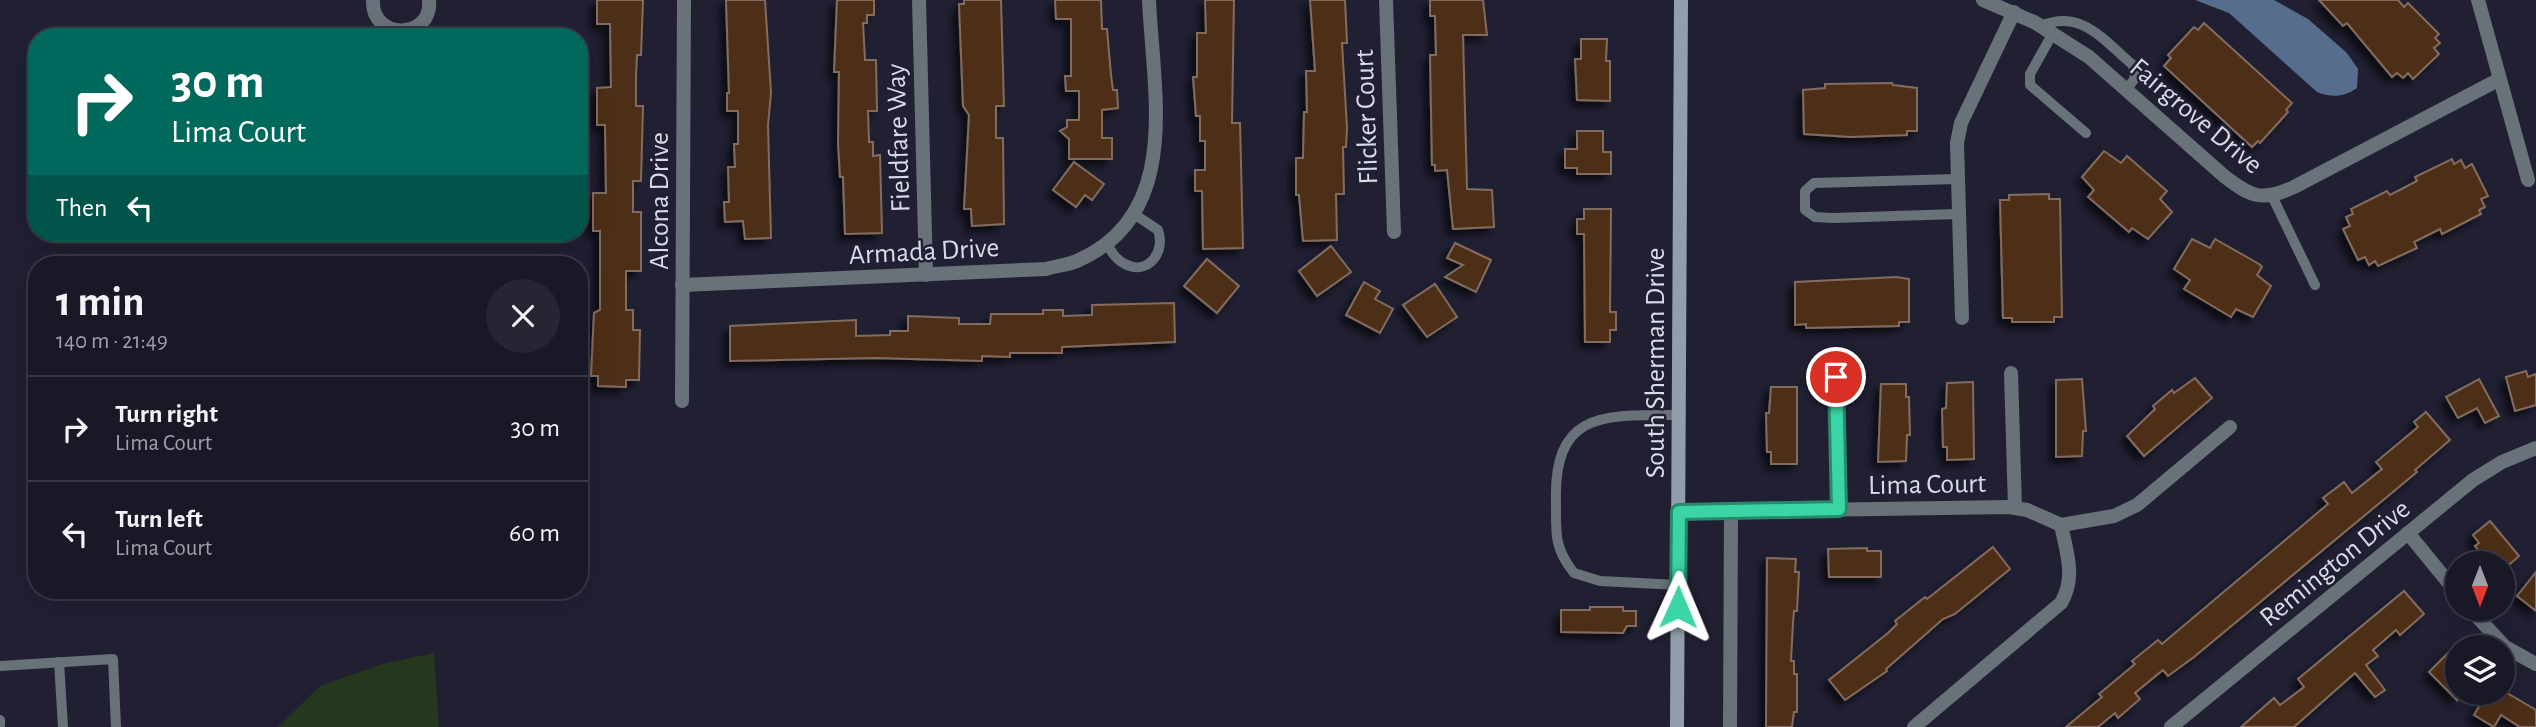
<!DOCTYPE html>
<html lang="en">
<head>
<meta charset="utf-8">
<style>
  :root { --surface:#191826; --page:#262532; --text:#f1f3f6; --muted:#9fa0a7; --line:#373743 }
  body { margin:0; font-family:"Alegreya Sans",sans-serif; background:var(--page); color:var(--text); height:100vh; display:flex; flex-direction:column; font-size:26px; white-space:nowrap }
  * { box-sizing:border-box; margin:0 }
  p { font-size:23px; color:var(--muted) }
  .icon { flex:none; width:38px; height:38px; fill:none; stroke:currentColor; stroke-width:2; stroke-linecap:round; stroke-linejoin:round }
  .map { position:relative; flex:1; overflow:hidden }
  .details { position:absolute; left:28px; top:256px; width:560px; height:343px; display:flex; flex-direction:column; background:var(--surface); border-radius:28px; box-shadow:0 7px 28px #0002,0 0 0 2px var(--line) }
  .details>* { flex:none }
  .banner { position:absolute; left:28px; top:28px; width:560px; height:214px; border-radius:28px; box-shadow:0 7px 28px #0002,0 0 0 2px var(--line); background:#00695c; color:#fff; overflow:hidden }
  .needle { width:46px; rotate:180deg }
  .controls { position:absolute; left:2445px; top:551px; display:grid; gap:14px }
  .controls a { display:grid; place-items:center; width:70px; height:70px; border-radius:50%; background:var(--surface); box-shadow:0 7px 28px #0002,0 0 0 2px var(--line); font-size:35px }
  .pin { position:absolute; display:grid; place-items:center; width:60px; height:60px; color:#fff; margin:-30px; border:4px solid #fff; border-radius:50%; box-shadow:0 2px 7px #0007 }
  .me { position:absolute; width:77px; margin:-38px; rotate:1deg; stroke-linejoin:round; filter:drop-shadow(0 0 5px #0008) }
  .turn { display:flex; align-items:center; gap:24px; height:147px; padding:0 28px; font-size:32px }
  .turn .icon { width:91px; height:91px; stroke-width:2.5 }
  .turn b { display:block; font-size:49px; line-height:60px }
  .then { display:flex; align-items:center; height:66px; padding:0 28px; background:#0003; gap:14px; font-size:26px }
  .round { display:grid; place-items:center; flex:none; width:74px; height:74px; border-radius:37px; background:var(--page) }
  .head { display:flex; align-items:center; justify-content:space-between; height:119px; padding:0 28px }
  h1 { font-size:42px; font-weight:600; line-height:52px }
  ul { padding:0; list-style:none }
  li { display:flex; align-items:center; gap:21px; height:105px; padding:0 28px; border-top:2px solid var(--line) }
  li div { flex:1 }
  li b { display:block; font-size:26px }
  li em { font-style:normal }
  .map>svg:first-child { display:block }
  .green { fill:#25371d }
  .water { fill:#566d8d }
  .building { fill:#4e2f19; stroke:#826c5f; stroke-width:2; filter:url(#shadow) }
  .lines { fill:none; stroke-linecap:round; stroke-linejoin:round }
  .lane { stroke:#697279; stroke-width:10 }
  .street { stroke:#697279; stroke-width:14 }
  .secondary { stroke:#919fab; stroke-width:14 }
  .route-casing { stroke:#268a6b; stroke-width:18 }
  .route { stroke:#3bd4a4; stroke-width:12 }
  .labels { text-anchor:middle; stroke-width:5; stroke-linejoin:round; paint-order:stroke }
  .street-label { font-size:28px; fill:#dadbe8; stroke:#212033 }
</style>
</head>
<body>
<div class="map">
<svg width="2536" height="727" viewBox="0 0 2536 727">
  <defs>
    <filter id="shadow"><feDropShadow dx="-6" dy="6" stdDeviation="3.5" flood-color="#0009"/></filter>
  </defs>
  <rect width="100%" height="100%" fill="#212033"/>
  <polygon class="green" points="434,653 439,727 278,727 320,686 382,664"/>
  <path class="water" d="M2195,0H2274L2308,19L2347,53L2358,69L2357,88C2344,97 2332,98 2317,92L2229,13Z"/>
  <g class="building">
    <polygon points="597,0 643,0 641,55 637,55 636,75 636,106 643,106 641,181 633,181 633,212 641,212 641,271 626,271 626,310 633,310 633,330 640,330 639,380 626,380 626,387 598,386 598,376 591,376 594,313 600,310 600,231 593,231 593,193 606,193 605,125 597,125 597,88 611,87 610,24 597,24"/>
    <polygon points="726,0 765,0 771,93 768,125 771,238 745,239 743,221 725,222 724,202 729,202 728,167 735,167 734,144 738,144 738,111 727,111 727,93 729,93"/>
    <polygon points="837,0 874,0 874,15 867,15 867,23 863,23 865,60 876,60 877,111 868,111 869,142 873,142 873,156 880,155 882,233 845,234 843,177 840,177 838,143 839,72 834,72"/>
    <polygon points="964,0 1001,0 1004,106 996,106 996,138 1003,138 1004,224 972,226 971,209 964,209 969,115 963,106 959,4 964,4"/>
    <polygon points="1055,0 1101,0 1102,29 1107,29 1111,75 1113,90 1117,90 1118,108 1102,110 1102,138 1112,138 1112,159 1069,159 1069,139 1060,131 1067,127 1067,120 1079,120 1079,91 1066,91 1065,76 1071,76 1071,19 1056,19"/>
    <polygon points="1205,0 1234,0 1232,123 1240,123 1243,248 1203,249 1202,191 1195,191 1195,170 1205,170 1205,141 1200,141 1200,116 1196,116 1193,77 1197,77 1197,33 1206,33"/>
    <polygon points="1310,0 1345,0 1347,43 1342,43 1347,128 1346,147 1343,147 1344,194 1336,194 1337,240 1303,241 1299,195 1296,195 1296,158 1303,158 1304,112 1307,112 1306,71 1315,71"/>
    <polygon points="1430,0 1483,0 1487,35 1463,35 1467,189 1492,190 1494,227 1453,229 1447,170 1435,171 1435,165 1432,165 1430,55 1436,55 1435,16 1430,16"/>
    <polygon points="2319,0 2398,0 2404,7 2408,3 2439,34 2435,38 2440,43 2434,48 2439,54 2413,79 2408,73 2403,78 2397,73 2392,77 2347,23 2343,26"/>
    <polygon points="2204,23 2292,103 2286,110 2288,112 2260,143 2258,141 2252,147 2164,66 2171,58 2168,55 2194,27 2198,30"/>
    <polygon points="1581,39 1607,39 1606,61 1610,61 1610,101 1577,100 1575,59 1581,59"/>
    <polygon points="1892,83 1893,85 1917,88 1917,131 1907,131 1907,135 1851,137 1804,134 1803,90 1825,88 1825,84"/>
    <polygon points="1577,131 1603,131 1603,152 1611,152 1611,174 1577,174 1577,168 1565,168 1565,149 1577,149"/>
    <polygon points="2104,151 2121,163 2127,156 2167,191 2160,199 2172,212 2148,239 2132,228 2129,232 2088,197 2094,190 2082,177"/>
    <polygon points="2452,159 2454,164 2461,160 2465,168 2472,164 2488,196 2481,199 2485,207 2479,210 2481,214 2442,234 2440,229 2414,242 2417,248 2378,266 2375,261 2369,265 2365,257 2358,260 2343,229 2350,226 2346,217 2353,214 2351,209 2387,191 2390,195 2417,181 2415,177"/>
    <polygon points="1074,162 1104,184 1092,200 1085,195 1076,207 1053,190"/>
    <polygon points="2049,194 2049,199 2060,199 2062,317 2054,317 2054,322 2012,322 2012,318 2003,318 2000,200 2009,200 2009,195"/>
    <polygon points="1584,209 1611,209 1610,312 1616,312 1616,330 1610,330 1610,342 1585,342 1584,234 1577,234 1577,219 1584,219"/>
    <polygon points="2192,239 2210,248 2215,239 2259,264 2262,267 2257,275 2271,286 2253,317 2236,309 2231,317 2184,289 2190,280 2174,269"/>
    <polygon points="1455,243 1491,260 1476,292 1445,277 1463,265 1447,258"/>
    <polygon points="1331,246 1351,272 1317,296 1299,271"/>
    <polygon points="1207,259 1239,286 1217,313 1184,286"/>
    <polygon points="1897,277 1909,279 1909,322 1899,322 1899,326 1806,328 1806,324 1795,325 1795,282"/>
    <polygon points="1364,282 1380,291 1375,299 1393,309 1380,333 1346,315"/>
    <polygon points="1435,284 1457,317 1427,337 1403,305"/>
    <polygon points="1174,303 1175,342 1062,347 1062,353 1010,353 1010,357 982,356 982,361 875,358 730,361 730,326 856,320 856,336 890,335 890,331 908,331 908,316 959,318 959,324 990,324 991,314 1043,314 1043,310 1063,310 1063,316 1092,315 1092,305"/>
    <polygon points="2526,371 2528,377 2536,374 2536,405 2515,411 2506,377"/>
    <polygon points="2195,378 2212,398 2144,456 2127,436 2155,409 2153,406 2172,390 2174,393"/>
    <polygon points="2082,379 2086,431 2083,431 2082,456 2056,457 2056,380"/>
    <polygon points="2479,379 2499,416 2485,423 2477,408 2458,418 2446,397"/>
    <polygon points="1973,382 1974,459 1947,460 1947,447 1943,447 1942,409 1946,408 1947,383"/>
    <polygon points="1881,384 1906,384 1906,397 1909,397 1910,435 1907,435 1906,461 1878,462"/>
    <polygon points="1771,387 1797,387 1797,464 1771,464 1771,452 1767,452 1766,413 1769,413"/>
    <polygon points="2426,412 2450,440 2415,470 2417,472 2194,657 2168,676 2163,670 2135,693 2140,699 2118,718 2115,713 2098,727 2066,727 2102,697 2099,694 2135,664 2132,661 2158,640 2162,644 2328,504 2323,498 2344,482 2352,493 2382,469 2376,462 2418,427 2414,422"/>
    <polygon points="2490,521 2519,556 2510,564 2489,564 2475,546 2479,543 2473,535"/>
    <polygon points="1993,547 2010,569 1955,614 1943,619 1886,669 1887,671 1845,700 1829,680 1888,633 1897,624 1895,621 1925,597 1927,599"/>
    <polygon points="1867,548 1867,551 1881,551 1881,577 1829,577 1828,549"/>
    <polygon points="1767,558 1796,559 1795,572 1799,572 1797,611 1794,611 1793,623 1791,661 1794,661 1794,674 1797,674 1797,712 1794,712 1792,727 1766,727"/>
    <polygon points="2536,572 2536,611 2517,596"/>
    <polygon points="2404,591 2424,614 2400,635 2396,630 2373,650 2378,656 2366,665 2385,690 2375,697 2355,673 2294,727 2241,727 2274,698 2280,705 2304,687 2298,679"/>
    <polygon points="1590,607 1623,607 1623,611 1636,611 1636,626 1627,626 1623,633 1561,632 1561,610 1590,610"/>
    <polygon points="2457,644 2457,700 2429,672"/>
    <polygon points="2487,693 2507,693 2536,710 2536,727 2520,727 2501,715 2494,727 2474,715"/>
  </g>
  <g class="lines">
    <g class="lane">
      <path d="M2041,26C2081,8 2104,41 2133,65L2135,78L2127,89"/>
      <polyline points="2053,33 2030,74 2030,85 2086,133"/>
      <polyline points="1957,179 1814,183 1805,191 1805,210 1815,217 1833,218 1958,214"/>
      <polyline points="2272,196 2315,285"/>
      <path d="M1106,243C1111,251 1116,260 1125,264C1148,276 1166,252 1158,230L1134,214"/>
      <path d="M1678,585L1600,581L1574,573C1554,548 1556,534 1556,503C1553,410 1604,415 1679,415"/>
      <polyline points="59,662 63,727"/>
      <polyline points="0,666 113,659 116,727"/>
      <polyline points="0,720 0,725"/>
    </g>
    <g class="street">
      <path d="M373,0C371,41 433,40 429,0"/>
      <polyline points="919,0 926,275"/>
      <polyline points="1386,0 1394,232"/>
      <path d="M1983,0L2034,22L2089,57L2224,176C2251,197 2262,202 2294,187L2498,80"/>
      <polyline points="2478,0 2528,180"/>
      <path d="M682,285L1046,269C1056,266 1067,265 1077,261C1183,215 1153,93 1149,0"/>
      <polyline points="1962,318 1957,143 1961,123 2014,12"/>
      <polyline points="2011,373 2015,508"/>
      <polyline points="1836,377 1839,509"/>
      <polyline points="682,401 684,0"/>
      <polyline points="1679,512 2009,507 2027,510 2061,525 2114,516 2137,505 2230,427"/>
      <polyline points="2408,533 2457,593"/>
      <polyline points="2470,609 2505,647 2536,664"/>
      <polyline points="1730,727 1731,511"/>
      <path d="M1914,727L2061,603C2076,578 2067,553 2061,525"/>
      <polyline points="2171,727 2473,480 2502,462 2536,448"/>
    </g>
    <polyline class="secondary" points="1677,727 1681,0"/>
  </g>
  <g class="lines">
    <g class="route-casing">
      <polyline id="route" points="1678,607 1679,512 1839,509 1836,377"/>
    </g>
    <use href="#route" class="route"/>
  </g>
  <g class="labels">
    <g class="street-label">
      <text transform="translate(2197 115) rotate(40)" y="10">Fairgrove Drive</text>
      <text transform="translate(1365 117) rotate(-92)" y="10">Flicker Court</text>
      <text transform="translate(897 138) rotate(-92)" y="10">Fieldfare Way</text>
      <text transform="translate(658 201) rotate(-90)" y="10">Alcona Drive</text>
      <text transform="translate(924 250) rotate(-3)" y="10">Armada Drive</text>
      <text transform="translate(1654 363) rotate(-90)" y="10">South Sherman Drive</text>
      <text transform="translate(1927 483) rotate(-1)" y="10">Lima Court</text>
      <text transform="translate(2334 562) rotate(-39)" y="10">Remington Drive</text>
    </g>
  </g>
</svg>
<div class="controls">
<a><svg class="needle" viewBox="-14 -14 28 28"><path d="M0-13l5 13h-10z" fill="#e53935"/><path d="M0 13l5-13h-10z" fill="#9fa0a7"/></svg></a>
<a><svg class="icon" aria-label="layers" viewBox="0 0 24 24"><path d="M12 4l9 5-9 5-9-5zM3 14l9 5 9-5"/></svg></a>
</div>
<div class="pin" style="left:1836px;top:377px;background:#d93025"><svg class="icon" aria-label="arrive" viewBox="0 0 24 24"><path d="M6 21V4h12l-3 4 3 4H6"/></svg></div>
<svg class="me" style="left:1678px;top:607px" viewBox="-20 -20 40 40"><path d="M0-17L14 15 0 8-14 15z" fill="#3bd4a4" stroke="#fff" stroke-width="4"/></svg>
<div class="banner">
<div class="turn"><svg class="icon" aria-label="right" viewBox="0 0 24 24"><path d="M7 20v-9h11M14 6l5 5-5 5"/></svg><div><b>30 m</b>Lima Court</div></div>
<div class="then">Then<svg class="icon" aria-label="left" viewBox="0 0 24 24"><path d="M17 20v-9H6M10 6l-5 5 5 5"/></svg></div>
</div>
<section class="details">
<div class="head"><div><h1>1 min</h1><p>140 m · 21:49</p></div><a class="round"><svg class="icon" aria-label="close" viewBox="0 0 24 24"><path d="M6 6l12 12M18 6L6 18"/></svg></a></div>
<ul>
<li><svg class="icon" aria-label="right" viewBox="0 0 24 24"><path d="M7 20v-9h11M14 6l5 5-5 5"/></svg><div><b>Turn right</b><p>Lima Court</p></div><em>30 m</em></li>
<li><svg class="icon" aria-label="left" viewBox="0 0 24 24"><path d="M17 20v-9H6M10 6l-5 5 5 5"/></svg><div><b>Turn left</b><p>Lima Court</p></div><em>60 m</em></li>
</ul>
</section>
</div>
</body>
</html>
